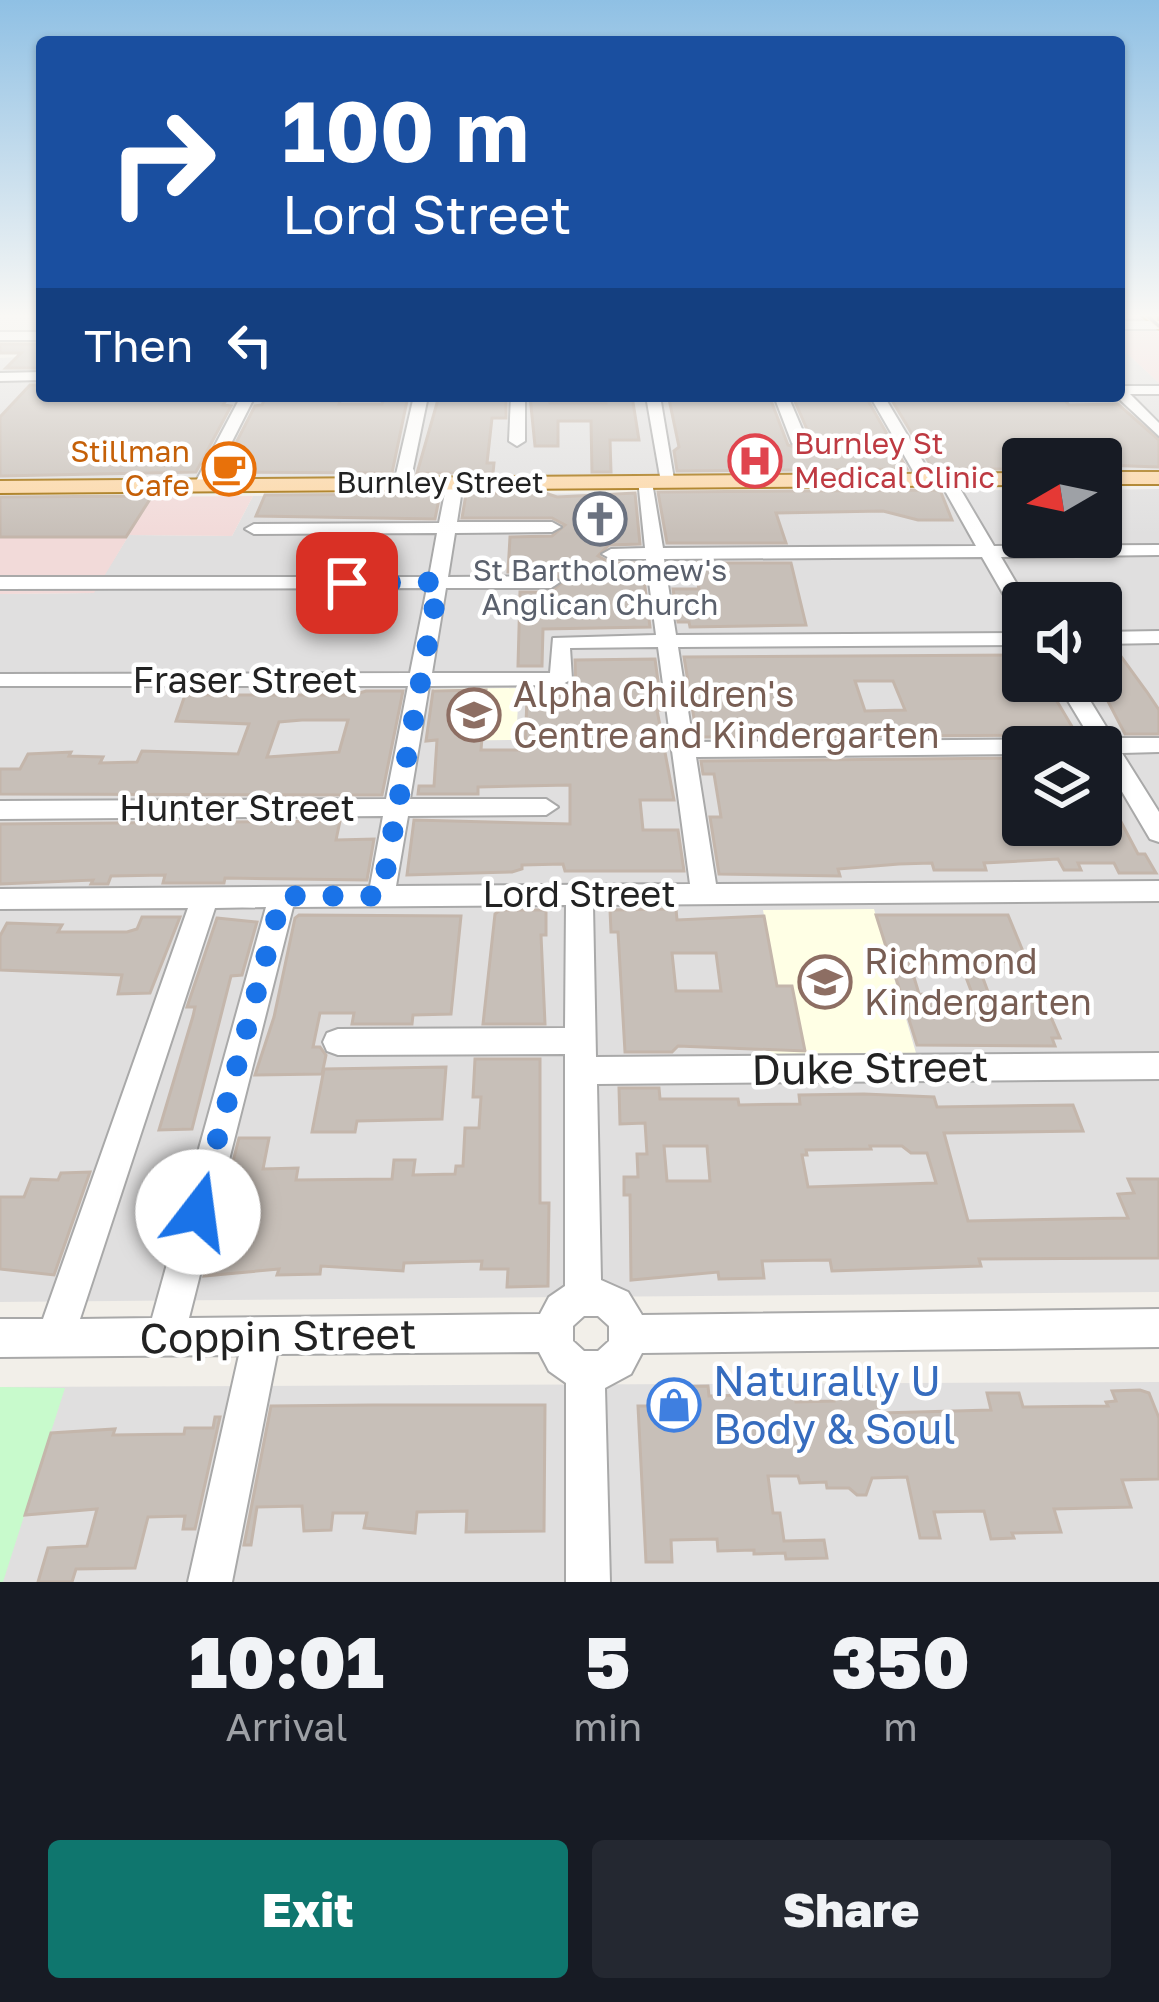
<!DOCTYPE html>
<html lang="en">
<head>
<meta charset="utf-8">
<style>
  :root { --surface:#171b24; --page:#242831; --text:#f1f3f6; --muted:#9ea1a6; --accent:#0f766e }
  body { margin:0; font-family:"Golos Text",sans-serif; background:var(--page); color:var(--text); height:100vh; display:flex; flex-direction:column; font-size:45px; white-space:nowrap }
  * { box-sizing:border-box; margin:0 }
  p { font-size:39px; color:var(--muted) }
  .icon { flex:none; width:66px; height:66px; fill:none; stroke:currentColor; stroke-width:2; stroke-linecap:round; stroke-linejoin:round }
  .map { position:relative; height:1582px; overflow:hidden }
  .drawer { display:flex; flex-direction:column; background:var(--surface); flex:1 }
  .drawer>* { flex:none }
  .banner { position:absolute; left:36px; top:36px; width:1089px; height:366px; border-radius:12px; box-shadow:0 3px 9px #0004; background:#1a4fa0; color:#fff; overflow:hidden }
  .needle { width:78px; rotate:261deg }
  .tools { position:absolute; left:1002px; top:438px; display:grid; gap:24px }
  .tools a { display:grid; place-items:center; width:120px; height:120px; border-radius:12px; background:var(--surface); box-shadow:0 3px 9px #0004; font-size:60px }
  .pin { position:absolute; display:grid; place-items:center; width:102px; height:102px; color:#fff; margin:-51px; border-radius:24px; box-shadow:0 6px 18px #0006 }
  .me { position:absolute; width:132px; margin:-66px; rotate:15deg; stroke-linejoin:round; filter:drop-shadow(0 0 9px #0008) }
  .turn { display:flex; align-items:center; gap:42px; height:252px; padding:0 48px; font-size:54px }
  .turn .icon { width:156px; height:156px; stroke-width:2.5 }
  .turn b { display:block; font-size:84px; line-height:102px }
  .then { display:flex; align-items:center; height:114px; padding:0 48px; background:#0003; gap:24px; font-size:45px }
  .eta { display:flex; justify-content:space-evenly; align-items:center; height:204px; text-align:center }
  .eta b { font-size:72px; font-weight:800; line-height:84px }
  .cta { display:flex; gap:24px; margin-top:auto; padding:24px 48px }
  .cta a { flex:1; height:138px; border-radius:12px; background:var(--accent); color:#fff; font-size:48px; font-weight:800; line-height:138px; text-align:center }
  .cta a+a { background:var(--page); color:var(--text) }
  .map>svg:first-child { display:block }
  .residential { fill:#e0dfdf; fill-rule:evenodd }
  .commercial { fill:#f2dad9 }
  .education { fill:#ffffe5 }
  .park { fill:#c8facc }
  .building { fill:#c7bfb8; stroke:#c4b6ab; stroke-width:3; fill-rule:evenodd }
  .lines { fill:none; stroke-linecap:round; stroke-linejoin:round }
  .minor-casing { stroke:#a9a9a9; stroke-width:4 }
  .major-casing { stroke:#a06b00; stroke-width:4 }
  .minor { fill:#fff; fill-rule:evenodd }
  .major { fill:#fcd6a4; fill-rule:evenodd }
  .tram { stroke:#707070; stroke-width:3 }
  .route { stroke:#1a73e8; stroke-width:21; stroke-dasharray:0 37.8 }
  .labels { text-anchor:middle; stroke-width:9; stroke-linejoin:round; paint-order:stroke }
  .far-health-label { font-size:30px; fill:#be3a42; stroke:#fff; text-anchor:start }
  .far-food-label { font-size:30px; fill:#c56008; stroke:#fff; text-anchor:end }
  .far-street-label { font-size:30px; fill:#222; stroke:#fff }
  .far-worship-label { font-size:30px; fill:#5b616d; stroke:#fff }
  .street-label { font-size:36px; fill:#222; stroke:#fff }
  .education-label { font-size:36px; fill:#785e54; stroke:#fff; text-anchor:start }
  .near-street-label { font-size:42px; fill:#222; stroke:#fff }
  .near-shop-label { font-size:42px; fill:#366cbe; stroke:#fff; text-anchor:start }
</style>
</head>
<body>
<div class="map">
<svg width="1159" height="1582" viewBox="0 0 1159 1582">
  <rect width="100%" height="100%" fill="#f2efe9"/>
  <g class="residential">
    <polygon points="42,338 42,396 1119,396 1119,346 1159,383 1159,471 1101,472 1101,459 1023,459 1023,473 0,480 0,358 20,357"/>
    <path d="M1159,489V1292L0,1302V594L93,593L129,535L232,536L253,496L1023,490V537H1101V490ZM1023,603H1101V681H1023ZM1023,747H1101V825H1023Z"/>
    <polygon points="1159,1382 1159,1582 0,1582 0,1387"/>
  </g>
  <g class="commercial">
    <polygon points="1119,313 1134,313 1159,334 1159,383 1119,346"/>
    <polygon points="253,496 232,536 129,535 94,593 0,594 0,498"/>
  </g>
  <g class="education">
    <polygon points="519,688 516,740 426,741 434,689"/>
    <polygon points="874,909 916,1053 767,1054 754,977 775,976 763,910"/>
  </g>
  <polygon class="park" points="0,1387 65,1388 3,1582 0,1582"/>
  <g class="building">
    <polygon points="0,344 42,344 42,368 6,368 21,353 0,353"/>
    <polygon points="30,385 42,385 42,396 229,396 223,405 231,406 196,472 0,476 0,417"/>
    <polygon points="342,396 339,404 382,404 385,396 408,396 392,473 221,472 255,406 262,405 266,397"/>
    <polygon points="439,396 506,396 506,418 492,418 487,463 494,463 493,473 417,473"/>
    <polygon points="530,396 548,396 550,403 606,403 605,396 632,396 639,440 610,440 611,472 592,472 591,421 558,421 558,446 535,446"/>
    <polygon points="793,397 866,397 907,469 677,471 674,451 679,447 669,399 770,398 788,445 804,450 812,441"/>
    <polygon points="890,397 1062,397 1069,405 1118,404 1159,440 1159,467 1101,465 1101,459 1009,459 1016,469 933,469"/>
    <polygon points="940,490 952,520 918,520 883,511 776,513 786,543 667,543 658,492"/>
    <polygon points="545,493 557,497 635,493 640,544 609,545 598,556 611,563 642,563 650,627 543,629 542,666 518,666 520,592 551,592 564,581 551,572 508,572 510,537 552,536 565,525 552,518 462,518 466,494"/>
    <polygon points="440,494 435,519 256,516 265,495"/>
    <polygon points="152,496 126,537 0,537 0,497"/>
    <polygon points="694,563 791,563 806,625 690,627 689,622 678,622 673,589 699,589"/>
    <polygon points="1101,648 1120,655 1147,692 1159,710 1159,734 1125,734 1101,688"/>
    <path d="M1023,655V681H1045L1077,735L697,737L684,657ZM855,681H893L905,710L865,711Z"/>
    <polygon points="655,659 662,710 657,710 674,800 640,800 643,830 678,830 684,871 565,871 563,864 522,865 522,869 512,872 407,875 414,820 570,824 570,785 478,787 478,794 418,794 419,786 434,786 437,740 426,741 433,691 486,690 481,750 525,750 527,698 576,694 575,660"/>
    <path d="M366,691H403L382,795L0,794V769H20L28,754L71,752L69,756L103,757L100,763L137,762L142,751L238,754L249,724L176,721L185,695H353ZM302,720H348L339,752L267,757L279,722Z"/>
    <polygon points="1023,758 1023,825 1101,825 1101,784 1138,854 1145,854 1156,873 1119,873 1114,863 1078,863 1081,870 1064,870 1058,859 984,863 986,870 934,870 932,863 899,864 838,869 840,876 719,874 710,817 721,817 714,774 703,774 701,761"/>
    <polygon points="340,821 336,840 374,839 367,880 225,878 224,883 163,883 165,875 111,876 108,884 91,884 93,880 0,884 0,824"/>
    <path d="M676,909L677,920L764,916L777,986H792L805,1051L678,1046L672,1052H625L618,932H611L610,910ZM672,953H716L721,991H676Z"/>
    <polygon points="500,910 546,910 546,935 541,935 545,1024 483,1024 495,914"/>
    <polygon points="299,915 461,916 451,1014 413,1015 412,1024 352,1024 354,1013 320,1013 313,1047 320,1047 326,1055 322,1074 255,1075 274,1017 295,918"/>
    <path d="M876,915H1008L1027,961L977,962L991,1000L1044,1001L1060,1038H1052L1055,1046L917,1045ZM910,964H961L973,996L919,994Z"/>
    <polygon points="142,917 180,917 150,993 118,994 122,975 0,970 0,936 7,923 62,925 58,932 127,932 137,929"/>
    <polygon points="217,918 257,922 242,975 231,976 192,1129 159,1130 193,1016 195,1007 187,1007"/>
    <polygon points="475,1059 540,1059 540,1203 549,1203 548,1286 507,1287 508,1269 481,1269 482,1261 404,1263 403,1271 321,1266 320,1274 277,1275 279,1269 204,1276 212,1244 246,1243 256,1201 223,1201 239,1138 269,1138 263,1169 298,1168 296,1180 392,1179 394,1160 415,1160 413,1175 455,1174 456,1166 463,1166 465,1128 479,1128 481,1097 473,1097"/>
    <polygon points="446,1067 442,1119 357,1121 355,1132 312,1132 324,1069"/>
    <path d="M619,1088H659L660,1099H738L739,1105L800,1104L799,1095L864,1094L934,1097L937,1107L1073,1105L1083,1131L944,1133L968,1221L1128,1218L1118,1194L1134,1193L1128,1179H1159V1258L979,1259L981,1266L832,1271L830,1260L762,1261L764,1278L719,1279L718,1272L631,1280L630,1195H624V1177H638L637,1154H647L645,1123L620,1124ZM664,1146H707L710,1181H667ZM870,1146H902L911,1153H927L936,1183L808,1187L802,1155H807L806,1150L871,1149Z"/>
    <polygon points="90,1172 54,1275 0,1269 0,1197 24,1197 31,1179 58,1180 61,1173"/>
    <polygon points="708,1386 709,1396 795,1394 796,1402 834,1401 832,1387 875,1386 880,1413 991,1410 987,1393 1019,1393 1023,1407 1108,1406 1106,1402 1116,1401 1112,1391 1140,1390 1149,1393 1159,1418 1159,1479 1122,1480 1131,1507 1054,1509 1061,1532 1012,1533 1014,1538 991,1539 984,1511 934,1512 940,1538 920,1538 907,1477 872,1478 866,1495 857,1495 849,1488 827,1488 826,1482 800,1483 798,1476 768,1476 773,1513 780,1513 784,1541 824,1540 827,1558 786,1559 785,1553 754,1554 754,1550 718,1551 717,1539 671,1540 672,1562 646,1562 638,1406 661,1406 660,1387"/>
    <polygon points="373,1405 545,1405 544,1531 466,1532 467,1511 417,1512 415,1533 364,1528 367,1513 333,1513 331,1530 304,1531 302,1506 257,1507 251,1545 244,1545 271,1406"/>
    <polygon points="215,1417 220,1417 195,1529 183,1529 185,1516 148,1517 135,1568 76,1569 72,1582 38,1582 48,1548 87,1546 97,1509 25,1515 51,1433 115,1429 113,1435 184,1434 185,1428 213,1428"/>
  </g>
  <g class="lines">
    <g class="minor-casing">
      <g id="minor">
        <rect x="1119" y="321" width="40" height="8"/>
        <rect x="0" y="332" width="42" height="8"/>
        <polygon points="42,372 42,380 0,381 0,373"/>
        <polygon points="1119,386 1159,386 1159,394 1130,394 1159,423 1159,436 1116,396"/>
        <polygon points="241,396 255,396 210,485 196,488 194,485"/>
        <polygon points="414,396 428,396 410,483 402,488 394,483"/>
        <polygon points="511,396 525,396 525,441 517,446 509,441"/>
        <polygon points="646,396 660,396 675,485 661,482"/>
        <polygon points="774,396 788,396 808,443 805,446 792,443"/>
        <polygon points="870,396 884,396 934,480 932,483 920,483"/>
        <path d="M947,475L955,480L994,546L1159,545V555L1001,557L1028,603H1023V617L1013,611L982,557L664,559L676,635L1023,633V645L678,647L693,742L1091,739L1056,681H1078L1113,738H1159V752L1122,753L1159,812V842L1150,839L1101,756V747H1023V754L696,757L716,884L1159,881V901L593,905L596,1057L1159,1053V1079L597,1084L601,1280L628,1292L642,1315L1159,1309V1347L642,1353L631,1374L605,1388L610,1582H566V1383L549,1371L539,1352L277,1354L232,1582H188L239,1355L0,1357V1319H43L188,908L0,909V889L370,886L383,816L0,819V801L386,799L408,686H0V674L410,673L427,588L0,589V577H429L437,533L254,534L245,529L254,524L439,523L447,483L455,478L463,483L457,522H552L561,527L552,532L455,533L448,577L551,576L560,582L551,588H446L432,673H550L553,638L656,635L646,559H611L602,554L611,549L645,548L638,479L652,482L663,548L976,546L939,480ZM658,647L690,884L396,886L408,816L546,815L558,807L546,799H410L429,686L561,685L572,679L570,648ZM566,905L565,1028L338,1029L327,1033L323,1042L327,1051L338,1055L565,1054V1286L549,1297L540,1314L189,1318L293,907ZM266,907L152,1318L80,1319L215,908ZM584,1316H598L609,1326V1341L598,1351H584L573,1341V1326Z"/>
        <polygon points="1159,631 1159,643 1101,644 1101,632"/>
      </g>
    </g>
    <g class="major-casing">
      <g id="major">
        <polygon points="1139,313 1156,313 1159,329"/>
        <rect x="1101" y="472" width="58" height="12"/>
        <polygon points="1023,473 1023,485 0,493 0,481"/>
      </g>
    </g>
    <use href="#minor" class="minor"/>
    <use href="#major" class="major"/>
    <polyline class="tram" points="1144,313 1159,326"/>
  </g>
  <linearGradient id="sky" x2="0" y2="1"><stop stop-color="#8fc0e4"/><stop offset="0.59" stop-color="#f9f8f5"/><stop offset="1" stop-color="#f9f8f5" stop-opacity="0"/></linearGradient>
  <rect width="1159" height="535" fill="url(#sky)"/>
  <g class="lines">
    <polyline class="route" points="198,1212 282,896 381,896 439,582 347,583"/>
  </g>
  <defs>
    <g id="hospital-ring" transform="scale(2.7)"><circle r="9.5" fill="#fff" stroke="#e0444e" stroke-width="1.5"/><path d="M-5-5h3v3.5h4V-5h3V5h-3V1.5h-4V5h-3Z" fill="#e0444e"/></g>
    <g id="cafe-ring" transform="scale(2.7)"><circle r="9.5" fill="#fff" stroke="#e8710a" stroke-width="1.5"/><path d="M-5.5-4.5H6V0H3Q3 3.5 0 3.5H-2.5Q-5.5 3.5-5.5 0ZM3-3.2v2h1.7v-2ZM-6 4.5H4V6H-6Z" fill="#e8710a"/></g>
    <g id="church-ring" transform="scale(2.7)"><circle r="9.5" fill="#fff" stroke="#6b7280" stroke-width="1.5"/><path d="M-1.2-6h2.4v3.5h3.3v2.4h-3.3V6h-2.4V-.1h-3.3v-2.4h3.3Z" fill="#6b7280"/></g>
    <g id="school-ring" transform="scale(2.7)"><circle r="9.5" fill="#fff" stroke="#8d6e63" stroke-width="1.5"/><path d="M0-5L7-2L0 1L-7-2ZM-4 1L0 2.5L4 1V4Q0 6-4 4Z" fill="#8d6e63"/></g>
    <g id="shop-ring" transform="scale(2.7)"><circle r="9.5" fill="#fff" stroke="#3f7fe0" stroke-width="1.5"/><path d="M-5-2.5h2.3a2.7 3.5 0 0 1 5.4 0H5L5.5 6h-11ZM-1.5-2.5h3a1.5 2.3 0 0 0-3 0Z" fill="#3f7fe0"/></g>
  </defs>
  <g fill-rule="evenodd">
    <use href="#hospital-ring" x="755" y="461"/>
    <use href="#cafe-ring" x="229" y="469"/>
    <use href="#church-ring" x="600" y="519"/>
    <use href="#school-ring" x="474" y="715"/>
    <use href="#school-ring" x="825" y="982"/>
    <use href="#shop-ring" x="674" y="1405"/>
  </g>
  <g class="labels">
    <g class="far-health-label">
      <text x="794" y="454">Burnley St<tspan x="794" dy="34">Medical Clinic</tspan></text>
    </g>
    <g class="far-food-label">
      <text x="190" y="462">Stillman<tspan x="190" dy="34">Cafe</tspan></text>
    </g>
    <g class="far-street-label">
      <text x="440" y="493">Burnley Street</text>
    </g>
    <g class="far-worship-label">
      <text x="600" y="581">St Bartholomew's<tspan x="600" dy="34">Anglican Church</tspan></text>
    </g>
    <g class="street-label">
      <text x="245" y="693">Fraser Street</text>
      <text x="237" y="821">Hunter Street</text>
      <text x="579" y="907">Lord Street</text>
    </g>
    <g class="education-label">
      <text x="513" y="707">Alpha Children's<tspan x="513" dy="41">Centre and Kindergarten</tspan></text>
      <text x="864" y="974">Richmond<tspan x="864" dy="41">Kindergarten</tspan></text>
    </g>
    <g class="near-street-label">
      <text transform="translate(870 1068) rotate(-1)" y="15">Duke Street</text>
      <text transform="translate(278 1336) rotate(-1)" y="15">Coppin Street</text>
    </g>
    <g class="near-shop-label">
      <text x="713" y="1396">Naturally U<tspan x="713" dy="48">Body &amp; Soul</tspan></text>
    </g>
  </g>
</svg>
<div class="tools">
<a><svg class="needle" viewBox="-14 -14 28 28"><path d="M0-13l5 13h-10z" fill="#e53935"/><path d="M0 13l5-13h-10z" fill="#9ea1a6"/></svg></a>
<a><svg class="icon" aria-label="sound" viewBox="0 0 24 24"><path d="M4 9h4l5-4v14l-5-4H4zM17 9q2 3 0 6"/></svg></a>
<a><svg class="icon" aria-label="layers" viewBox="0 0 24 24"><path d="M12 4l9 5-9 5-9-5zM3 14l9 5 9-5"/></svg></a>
</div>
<div class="pin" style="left:347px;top:583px;background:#d93025"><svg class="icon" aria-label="arrive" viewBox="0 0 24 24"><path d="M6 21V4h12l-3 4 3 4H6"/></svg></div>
<svg class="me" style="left:198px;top:1212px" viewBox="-20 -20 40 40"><circle r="19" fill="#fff"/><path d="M0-13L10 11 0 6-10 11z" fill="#1a73e8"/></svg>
<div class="banner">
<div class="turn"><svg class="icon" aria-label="right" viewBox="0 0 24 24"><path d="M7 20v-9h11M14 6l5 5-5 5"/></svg><div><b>100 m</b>Lord Street</div></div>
<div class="then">Then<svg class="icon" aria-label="left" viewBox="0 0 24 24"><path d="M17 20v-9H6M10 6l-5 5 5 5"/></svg></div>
</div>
</div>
<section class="drawer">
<div class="eta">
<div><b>10:01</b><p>Arrival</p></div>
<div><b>5</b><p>min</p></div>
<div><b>350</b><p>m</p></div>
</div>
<div class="cta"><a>Exit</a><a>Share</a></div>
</section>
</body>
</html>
